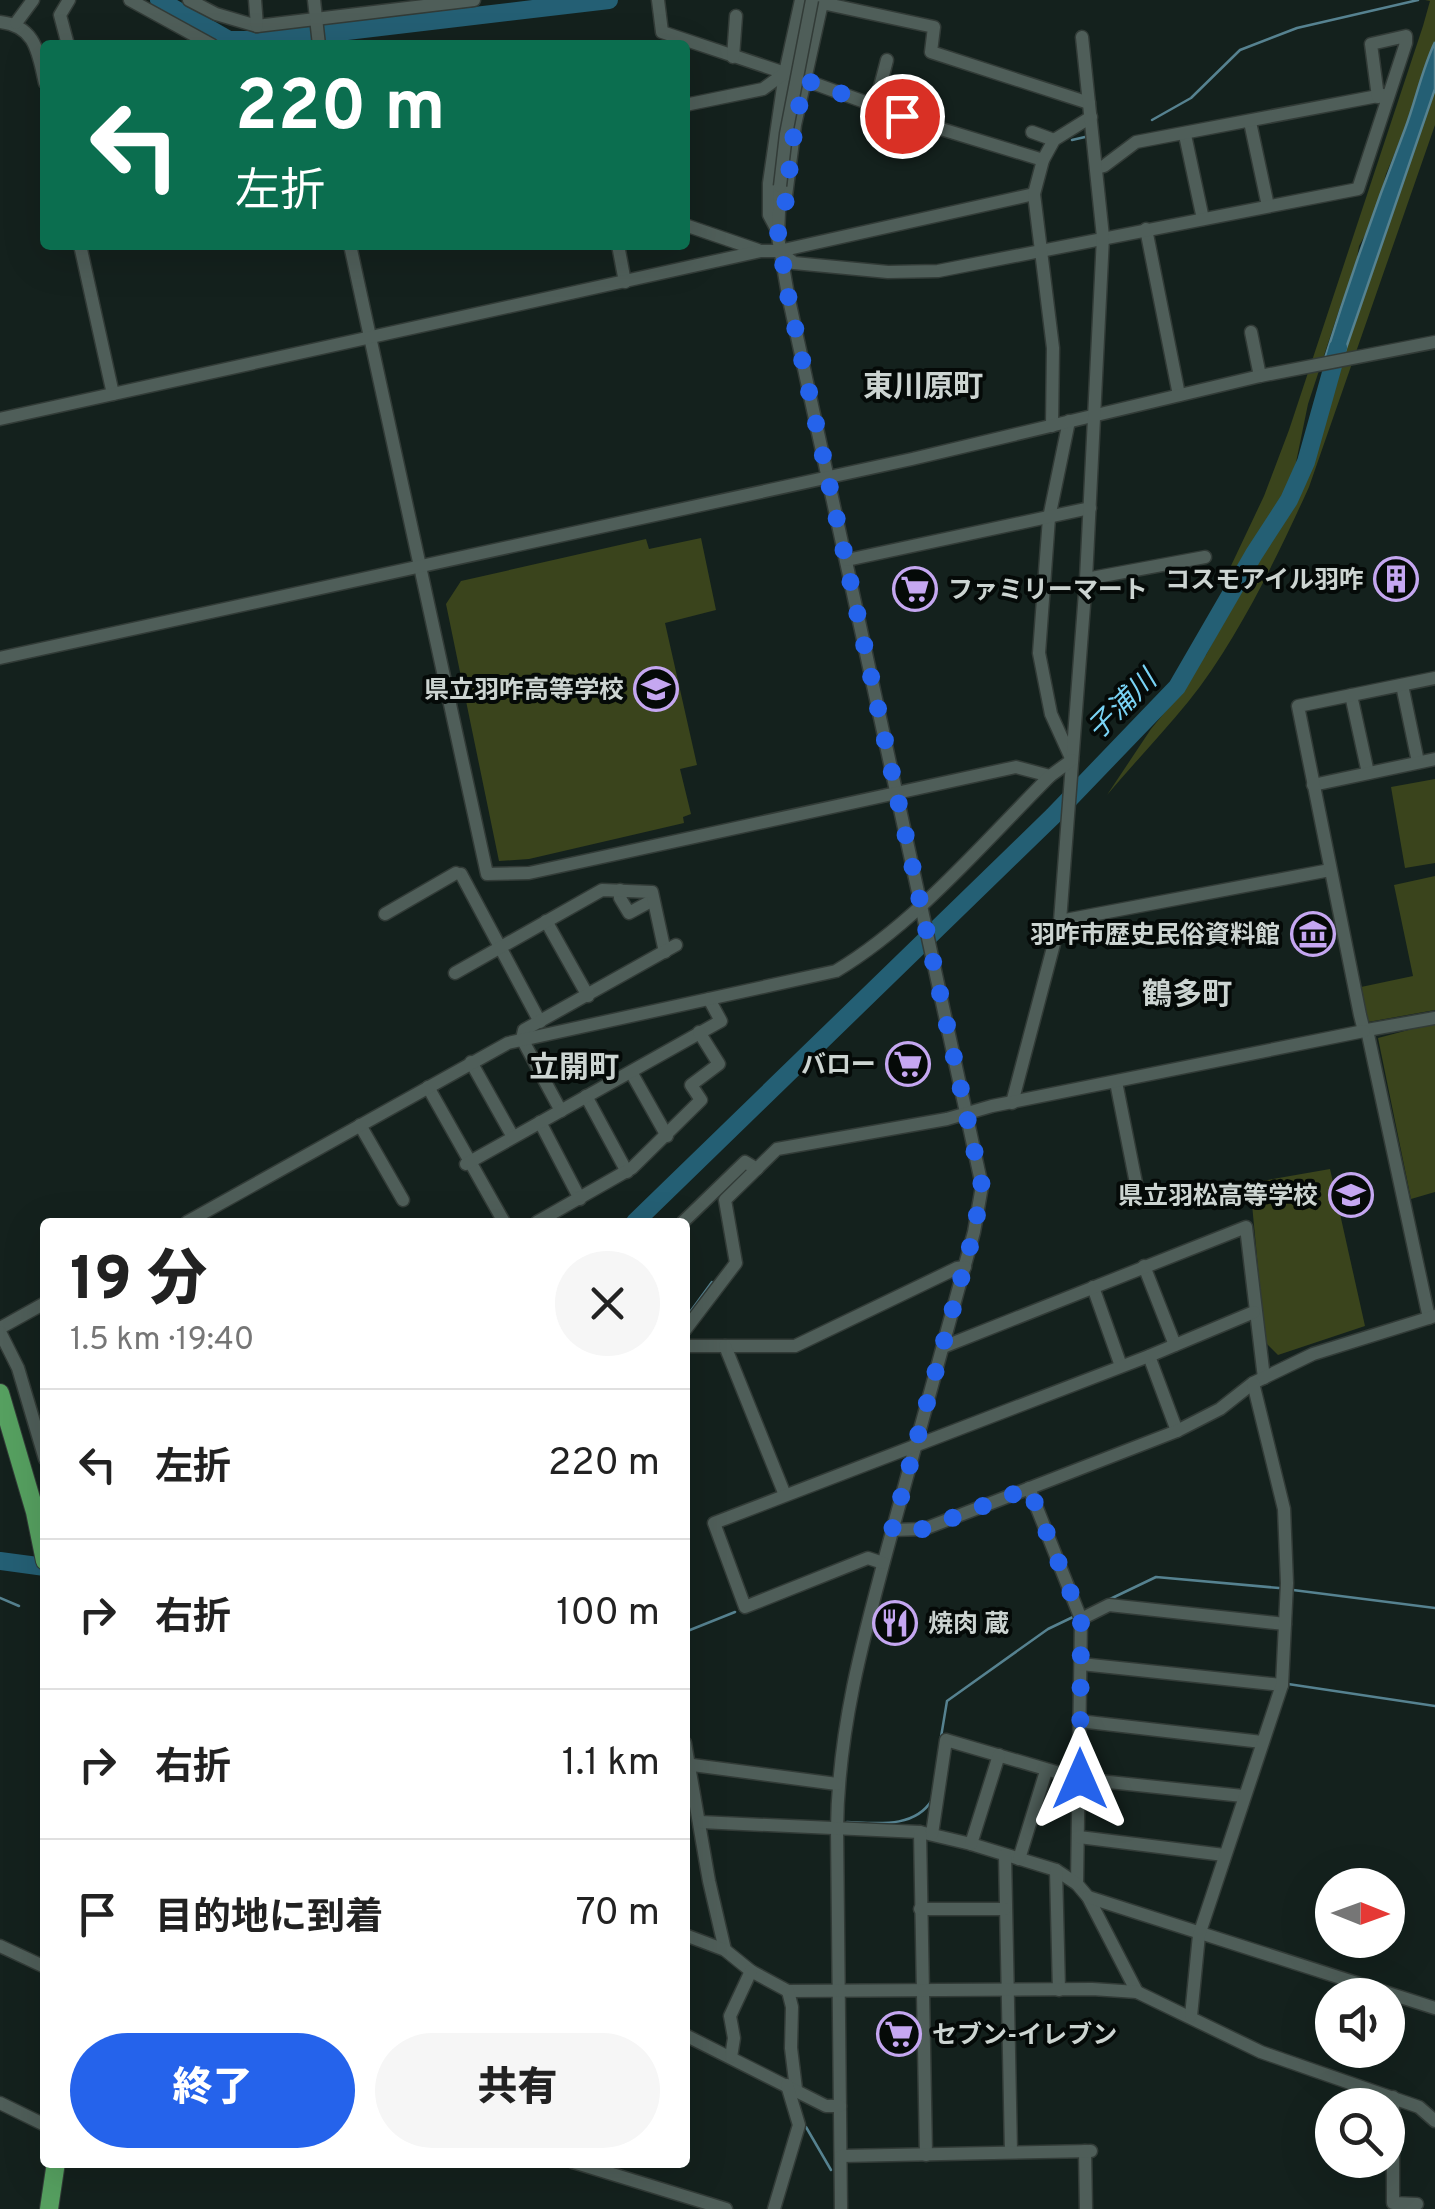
<!DOCTYPE html>
<html lang="ja">
<head>
<meta charset="utf-8">
<style>
  :root { --surface:#fff; --page:#f6f6f6; --text:#222; --muted:#767676; --line:#e0e0e0; --accent:#2563eb }
  body { margin:0; font-family:Overpass,"Noto Sans JP",sans-serif; background:var(--page); color:var(--text); height:100vh; display:flex; flex-direction:column; font-size:38px; white-space:nowrap }
  * { box-sizing:border-box; margin:0 }
  p { font-size:32px; color:var(--muted) }
  .icon { flex:none; width:55px; height:55px; fill:none; stroke:currentColor; stroke-width:2; stroke-linecap:round; stroke-linejoin:round }
  .map { position:relative; flex:1; overflow:hidden }
  .details { position:absolute; left:40px; top:1218px; width:650px; height:950px; display:flex; flex-direction:column; background:var(--surface); border-radius:10px; box-shadow:0 10px 40px #0002 }
  .details>* { flex:none }
  .hud { position:absolute; left:40px; top:40px; width:650px; height:210px; border-radius:10px; box-shadow:0 10px 40px #0002; background:#0b6e4f; color:#fff; overflow:hidden }
  .needle { width:65px; rotate:91deg }
  .buttons { position:absolute; left:1315px; top:1868px; display:grid; gap:20px }
  .buttons a { display:grid; place-items:center; width:90px; height:90px; border-radius:50%; background:var(--surface); box-shadow:0 10px 40px #0002; font-size:50px }
  .pin { position:absolute; display:grid; place-items:center; width:85px; height:85px; color:#fff; margin:-42px; border:5px solid #fff; border-radius:50%; box-shadow:0 2px 10px #0007 }
  .me { position:absolute; width:110px; margin:-55px; rotate:0deg; stroke-linejoin:round; filter:drop-shadow(0 0 8px #0008) }
  .turn { display:flex; align-items:center; gap:35px; height:210px; padding:0 30px; font-size:45px }
  .turn .icon { width:130px; height:130px; stroke-width:2.5 }
  .turn b { display:block; font-size:70px; line-height:85px }
  .round { display:grid; place-items:center; flex:none; width:105px; height:105px; border-radius:52px; background:var(--page) }
  .overview { display:flex; align-items:center; justify-content:space-between; height:170px; padding:0 30px }
  h1 { font-size:60px; font-weight:800; line-height:75px }
  .primary-button { display:flex; gap:20px; margin-top:auto; padding:20px 30px }
  .primary-button a { flex:1; height:115px; border-radius:60px; background:var(--accent); color:#fff; font-size:40px; font-weight:800; line-height:115px; text-align:center }
  .primary-button a+a { background:var(--page); color:var(--text) }
  ul { padding:0; list-style:none }
  li { display:flex; align-items:center; gap:30px; height:150px; padding:0 30px; border-top:2px solid var(--line) }
  li div { flex:1 }
  li b { display:block; font-size:38px }
  li em { font-style:normal }
  .map>svg:first-child { display:block }
  .green { fill:#3a441c }
  .water { fill:#245f74; stroke:#568290; stroke-width:2.5 }
  .lines { fill:none; stroke-linecap:round; stroke-linejoin:round }
  .stream { stroke:#568290; stroke-width:2.5 }
  .river { stroke:#245f74; stroke-width:18 }
  .minor-casing { stroke:#323b37; stroke-width:15 }
  .highway-casing { stroke:#323b37; stroke-width:20 }
  .minor { stroke:#4f5e59; stroke-width:12 }
  .highway { stroke:#56a060; stroke-width:18 }
  .minor-bridge-casing { stroke:#323b37; stroke-width:15; stroke-linecap:butt }
  .minor-bridge { stroke:#4f5e59; stroke-width:12 }
  .route { stroke:#2563eb; stroke-width:18; stroke-dasharray:0 32.4 }
  .labels { text-anchor:middle; stroke-width:8; stroke-linejoin:round; paint-order:stroke }
  .poi-label { font-size:25px; font-weight:bold; fill:#ccd4d1; stroke:#050a08; text-anchor:end }
  .water-label { font-size:28px; font-style:italic; fill:#79d3f5; stroke:#050a08 }
  .quarter-label { font-size:30px; font-weight:bold; fill:#ccd4d1; stroke:#050a08 }
</style>
</head>
<body>
<div class="map">
<svg width="1435" height="2209" viewBox="0 0 1435 2209">
  <rect width="100%" height="100%" fill="#14211d"/>
  <g class="green">
    <polygon points="1425,0 1435,0 1435,42 1404,131 1386,174 1374,219 1359,246 1354,275 1341,304 1308,404 1293,477 1284,497 1237,567 1229,570 1264,496 1289,430 1423,26 1430,1"/>
    <path d="M1435,89V125L1309,487C1277,557 1237,641 1188,702C1162,734 1133,764 1107,795L1151,729L1183,690C1184,678 1195,660 1206,655L1260,553L1270,542L1297,494Z"/>
    <polygon points="701,538 716,610 665,623 697,765 680,769 691,814 683,817 684,823 529,859 499,861 446,604 461,581 646,539 649,549"/>
    <polygon points="1435,779 1435,863 1405,868 1391,787"/>
    <polygon points="1435,876 1435,1010 1368,1022 1361,987 1413,976 1394,885"/>
    <polygon points="1435,1023 1435,1192 1411,1199 1378,1038"/>
    <polygon points="1330,1169 1365,1326 1278,1355 1265,1342 1250,1183"/>
  </g>
  <path class="water" d="M1435,42V89L1343,357L1324,361C1349,281 1375,207 1405,129C1416,100 1422,69 1435,42Z"/>
  <g class="lines">
    <g class="stream">
      <polyline points="1152,120 1191,98 1240,50 1297,28 1418,0"/>
      <polyline points="1072,140 1085,137"/>
      <polyline points="685,1319 712,1282"/>
      <polyline points="1293,1590 1435,1608"/>
      <polyline points="0,1598 19,1606"/>
      <polyline points="1108,1600 1156,1577 1279,1588"/>
      <polyline points="685,1632 735,1612"/>
      <polyline points="1288,1684 1435,1706"/>
      <polyline points="941,1737 947,1701 1048,1629 1073,1617"/>
      <path d="M847,1822C876,1823 914,1829 932,1800"/>
      <polyline points="806,2127 831,2170"/>
    </g>
    <g class="river">
      <polyline points="159,0 229,40 271,40 609,0"/>
      <polyline points="635,1222 1053,816 1177,687 1254,554 1289,500 1306,462 1338,348"/>
      <polyline points="0,1561 45,1567"/>
    </g>
    <g class="minor-casing">
      <g id="minor">
        <polyline points="130,0 212,45"/>
        <polyline points="189,0 216,14 257,26 474,0"/>
        <polyline points="255,0 257,26"/>
        <polyline points="314,0 319,45"/>
        <polyline points="658,0 662,32 785,73 769,183 769,215 777,230"/>
        <path d="M0,22C36,26 38,53 45,83"/>
        <polyline points="16,23 33,0"/>
        <polyline points="68,45 60,15 69,0"/>
        <polyline points="733,57 736,16"/>
        <polyline points="799,78 928,125 1043,160"/>
        <polyline points="685,105 763,89 785,73 801,0"/>
        <polyline points="875,106 887,60"/>
        <polyline points="1250,122 1268,206"/>
        <polyline points="1032,132 1054,140"/>
        <polyline points="1185,135 1203,219"/>
        <polyline points="889,143 940,129"/>
        <polyline points="1096,168 1104,166 1136,142 1383,95"/>
        <path d="M780,186L778,237L788,295L982,1186L974,1232C947,1331 920,1430 893,1528C866,1628 838,1724 837,1829L841,2209"/>
        <polyline points="786,196 795,125 822,3 934,27 931,52 1089,103"/>
        <polyline points="685,225 758,250"/>
        <polyline points="1146,229 1179,395"/>
        <polyline points="80,245 113,394"/>
        <polyline points="350,245 487,874 529,873 1016,767 1050,776"/>
        <polyline points="618,245 625,282"/>
        <polyline points="779,251 794,263 888,272 938,271 1358,189 1406,43 1406,36 1371,44 1378,97"/>
        <polyline points="1251,332 1260,376"/>
        <polyline points="0,419 761,251 779,251 1034,194"/>
        <polyline points="1069,421 1049,518 1039,653 1051,714 1071,758"/>
        <polyline points="1052,426 1053,348 1034,194 1043,160 1054,140 1091,117"/>
        <polyline points="847,560 1090,508"/>
        <polyline points="1086,579 1205,557"/>
        <polyline points="0,658 912,459 1260,376 1435,342"/>
        <polyline points="1402,685 1418,762"/>
        <polyline points="1351,695 1368,773"/>
        <polyline points="1313,785 1435,759"/>
        <polyline points="461,874 540,1022"/>
        <polyline points="620,890 620,898 629,913 653,900"/>
        <polyline points="385,914 456,873"/>
        <polyline points="546,921 588,996"/>
        <polyline points="1060,921 1330,870"/>
        <polyline points="455,973 602,890 652,892 665,952"/>
        <polyline points="1367,1030 1435,1018"/>
        <polyline points="471,1062 513,1137"/>
        <polyline points="631,1072 667,1136"/>
        <polyline points="1116,1082 1136,1183"/>
        <polyline points="428,1087 504,1222"/>
        <polyline points="586,1096 627,1172"/>
        <polyline points="1012,1103 1060,921 1086,579 1103,237 1082,37"/>
        <polyline points="561,1111 522,1039 524,1030 676,945"/>
        <polyline points="540,1122 580,1199"/>
        <polyline points="360,1125 403,1200"/>
        <polyline points="466,1164 721,1021 709,999"/>
        <path d="M187,1222L508,1043L836,971C915,924 985,841 1050,776L1072,760"/>
        <polyline points="537,1222 632,1168 701,1100 691,1085 719,1064 699,1032"/>
        <polyline points="683,1222 745,1162 757,1169"/>
        <polyline points="1144,1266 1175,1345"/>
        <polyline points="1093,1287 1121,1366"/>
        <polyline points="1429,1318 1367,1030 1364,1031 1360,1015 1298,706 1435,678"/>
        <polyline points="0,1328 45,1303"/>
        <polyline points="685,1330 736,1263 725,1200 777,1149 947,1119 992,1106 1364,1031"/>
        <polyline points="0,1332 18,1368 45,1459"/>
        <polyline points="685,1346 795,1346 957,1268 965,1267"/>
        <polyline points="725,1346 785,1495"/>
        <polyline points="943,1347 1246,1227 1264,1378"/>
        <polyline points="1149,1356 1177,1431"/>
        <polyline points="1029,1488 1081,1619 1077,1884 1088,1897 1137,1992"/>
        <polyline points="892,1530 924,1529 1177,1431 1220,1409 1253,1383 1313,1354 1435,1316"/>
        <polyline points="883,1563 868,1558 745,1607 714,1523 1149,1356 1254,1312"/>
        <polyline points="1081,1619 1109,1605 1285,1624"/>
        <polyline points="1081,1664 1282,1685"/>
        <polyline points="1079,1721 1262,1742"/>
        <polyline points="685,1743 709,1881 725,1950"/>
        <polyline points="685,1764 837,1784"/>
        <polyline points="700,1822 920,1832 971,1844 1056,1870 1077,1884"/>
        <polyline points="920,1832 926,2155"/>
        <polyline points="932,1834 946,1740 1080,1779 1243,1796"/>
        <polyline points="1079,1837 1224,1855"/>
        <polyline points="971,1844 999,1755"/>
        <polyline points="1005,1855 1011,2152"/>
        <polyline points="1019,1859 1046,1771"/>
        <polyline points="1056,1870 1059,1990"/>
        <polyline points="1088,1897 1435,2008"/>
        <polyline points="920,1909 1005,1909"/>
        <polyline points="685,1935 725,1950 751,1971 788,1991 1092,1989 1137,1992 1261,2052 1419,2107 1435,2121"/>
        <polyline points="0,1946 45,1967"/>
        <polyline points="788,1991 792,2007 791,2048 796,2089"/>
        <polyline points="1191,2016 1199,1935 1282,1685 1287,1583 1284,1509 1253,1383"/>
        <polyline points="685,2035 826,2106 840,2106"/>
        <polyline points="731,2057 734,2038 730,2016 751,1971"/>
        <polyline points="1393,2097 1393,2203 1417,2204"/>
        <polyline points="0,2103 45,2125"/>
        <polyline points="1085,2151 1086,2209"/>
        <polyline points="841,2156 1091,2151"/>
        <polyline points="573,2162 726,2209"/>
        <polyline points="774,2209 799,2125 787,2085"/>
      </g>
    </g>
    <g class="highway-casing">
      <g id="highway">
        <polyline points="0,1393 35,1512 45,1561"/>
        <polyline points="49,2209 56,2162"/>
      </g>
    </g>
    <use href="#minor" class="minor"/>
    <use href="#highway" class="highway"/>
    <g class="minor-bridge-casing">
      <polyline id="minor-bridge" points="780,186 786,134 812,0"/>
    </g>
    <use href="#minor-bridge" class="minor-bridge"/>
  </g>
  <g class="lines">
    <polyline class="route" points="902,116 805,80 795,125 784,214 778,232 788,295 982,1186 974,1232 892,1530 924,1529 1029,1488 1081,1619 1080,1779"/>
  </g>
  <defs>
    <g id="building-ring" transform="scale(2.25)"><circle r="9.5" fill="#050a08" stroke="#c5a7f1" stroke-width="1.5"/><path d="M-4-6H4V6H1V3H-1V6H-4ZM-2.5-4.3h1.7v1.8h-1.7ZM.8-4.3h1.7v1.8H.8ZM-2.5-1h1.7V.8h-1.7ZM.8-1h1.7V.8H.8Z" fill="#c5a7f1"/></g>
    <g id="supermarket-ring" transform="scale(2.25)"><circle r="9.5" fill="#050a08" stroke="#c5a7f1" stroke-width="1.5"/><path d="M-6-5.5h2.5l.6 2H6L4.5 2H-2.5L-4.4-4H-6ZM-1.5 3.2a1.3 1.3 0 1 0 .1 0ZM3 3.2a1.3 1.3 0 1 0 .1 0Z" fill="#c5a7f1"/></g>
    <g id="school-ring" transform="scale(2.25)"><circle r="9.5" fill="#050a08" stroke="#c5a7f1" stroke-width="1.5"/><path d="M0-5L7-2L0 1L-7-2ZM-4 1L0 2.5L4 1V4Q0 6-4 4Z" fill="#c5a7f1"/></g>
    <g id="museum-ring" transform="scale(2.25)"><circle r="9.5" fill="#050a08" stroke="#c5a7f1" stroke-width="1.5"/><path d="M0-6L6-3V-2H-6V-3ZM-5-1h2V3h-2ZM-1-1h2V3h-2ZM3-1h2V3H3ZM-6 4H6V6H-6Z" fill="#c5a7f1"/></g>
    <g id="restaurant-ring" transform="scale(2.25)"><circle r="9.5" fill="#050a08" stroke="#c5a7f1" stroke-width="1.5"/><path d="M-5-6h1v4h1v-4h1v4h1v-4h1v5L-1.5 .5V6h-2V.5L-5-1ZM5-6V6H3V1.5H1.5Q1.5-4 5-6Z" fill="#c5a7f1"/></g>
  </defs>
  <g fill-rule="evenodd">
    <use href="#building-ring" x="1396" y="579"/>
    <use href="#supermarket-ring" x="915" y="589"/>
    <use href="#school-ring" x="656" y="689"/>
    <use href="#museum-ring" x="1313" y="934"/>
    <use href="#supermarket-ring" x="908" y="1064"/>
    <use href="#school-ring" x="1351" y="1195"/>
    <use href="#restaurant-ring" x="895" y="1623"/>
    <use href="#supermarket-ring" x="899" y="2034"/>
  </g>
  <g class="labels">
    <g class="poi-label">
      <text x="1364" y="588">コスモアイル羽咋</text>
      <text x="948" y="598" text-anchor="start">ファミリーマート</text>
      <text x="624" y="698">県立羽咋高等学校</text>
      <text x="1280" y="943">羽咋市歴史民俗資料館</text>
      <text x="876" y="1073">バロー</text>
      <text x="1318" y="1204">県立羽松高等学校</text>
      <text x="928" y="1632" text-anchor="start">焼肉 蔵</text>
      <text x="932" y="2043" text-anchor="start">セブン-イレブン</text>
    </g>
    <g class="water-label">
      <text transform="translate(1121 704) rotate(-45)" y="10">子浦川</text>
    </g>
    <g class="quarter-label">
      <text x="923" y="396">東川原町</text>
      <text x="1187" y="1004">鶴多町</text>
      <text x="574" y="1077">立開町</text>
    </g>
  </g>
</svg>
<div class="buttons">
<a><svg class="needle" viewBox="-14 -14 28 28"><path d="M0-13l5 13h-10z" fill="#e53935"/><path d="M0 13l5-13h-10z" fill="#767676"/></svg></a>
<a><svg class="icon" aria-label="sound" viewBox="0 0 24 24"><path d="M4 9h4l5-4v14l-5-4H4zM17 9q2 3 0 6"/></svg></a>
<a><svg class="icon" aria-label="search" viewBox="0 0 24 24"><circle cx="10" cy="10" r="6"/><path d="M15 15l6 6"/></svg></a>
</div>
<div class="pin" style="left:902px;top:116px;background:#d93025"><svg class="icon" aria-label="arrive" viewBox="0 0 24 24"><path d="M6 21V4h12l-3 4 3 4H6"/></svg></div>
<svg class="me" style="left:1080px;top:1779px" viewBox="-20 -20 40 40"><path d="M0-17L14 15 0 8-14 15z" fill="#2563eb" stroke="#fff" stroke-width="4"/></svg>
<div class="hud">
<div class="turn"><svg class="icon" aria-label="left" viewBox="0 0 24 24"><path d="M17 20v-9H6M10 6l-5 5 5 5"/></svg><div><b>220 m</b>左折</div></div>
</div>
<section class="details">
<div class="overview"><div><h1>19 分</h1><p>1.5 km · 19:40</p></div><a class="round"><svg class="icon" aria-label="close" viewBox="0 0 24 24"><path d="M6 6l12 12M18 6L6 18"/></svg></a></div>
<ul>
<li><svg class="icon" aria-label="left" viewBox="0 0 24 24"><path d="M17 20v-9H6M10 6l-5 5 5 5"/></svg><div><b>左折</b></div><em>220 m</em></li>
<li><svg class="icon" aria-label="right" viewBox="0 0 24 24"><path d="M7 20v-9h11M14 6l5 5-5 5"/></svg><div><b>右折</b></div><em>100 m</em></li>
<li><svg class="icon" aria-label="right" viewBox="0 0 24 24"><path d="M7 20v-9h11M14 6l5 5-5 5"/></svg><div><b>右折</b></div><em>1.1 km</em></li>
<li><svg class="icon" aria-label="arrive" viewBox="0 0 24 24"><path d="M6 21V4h12l-3 4 3 4H6"/></svg><div><b>目的地に到着</b></div><em>70 m</em></li>
</ul>
<div class="primary-button"><a>終了</a><a>共有</a></div>
</section>
</div>
</body>
</html>
